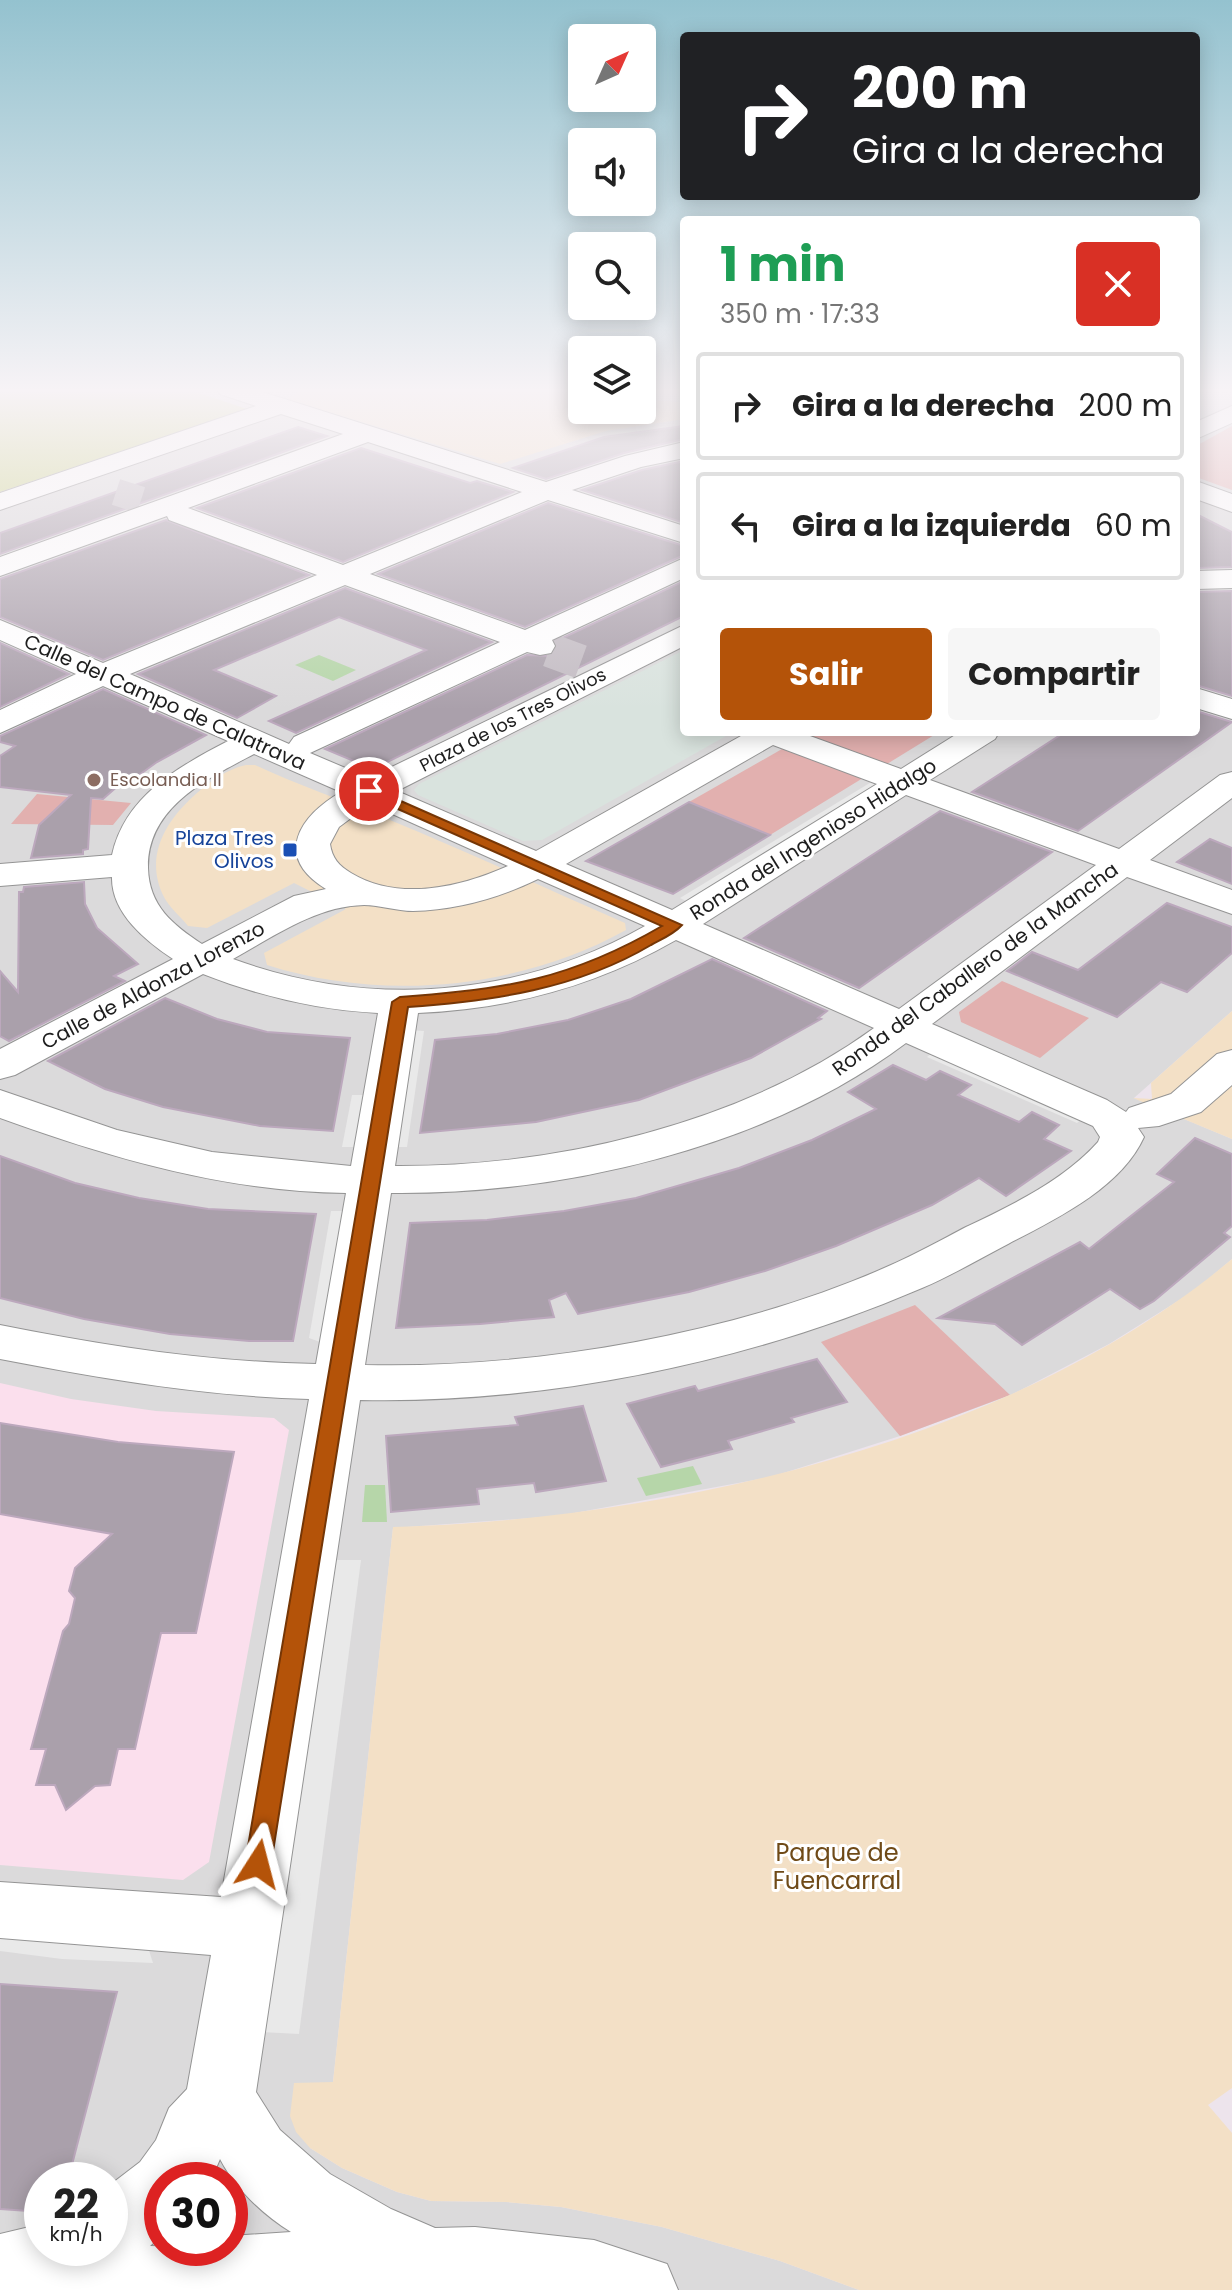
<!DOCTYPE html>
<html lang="es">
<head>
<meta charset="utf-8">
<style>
  :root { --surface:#fff; --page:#f6f6f6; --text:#222; --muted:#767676; --line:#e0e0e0; --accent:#b45309 }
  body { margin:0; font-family:Poppins,sans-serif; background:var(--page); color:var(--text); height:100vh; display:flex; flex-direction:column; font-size:30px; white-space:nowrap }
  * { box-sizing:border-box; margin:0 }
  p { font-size:26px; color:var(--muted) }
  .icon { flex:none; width:44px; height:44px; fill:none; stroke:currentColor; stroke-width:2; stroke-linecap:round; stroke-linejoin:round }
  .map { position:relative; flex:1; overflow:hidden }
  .side { position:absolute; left:680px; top:216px; width:520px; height:520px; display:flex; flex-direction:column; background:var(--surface); border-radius:8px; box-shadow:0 4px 20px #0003 }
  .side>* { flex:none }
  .top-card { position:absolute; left:680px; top:32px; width:520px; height:168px; border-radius:8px; box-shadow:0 4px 20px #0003; background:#202124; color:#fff; overflow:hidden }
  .needle { width:52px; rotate:45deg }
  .controls { position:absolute; left:568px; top:24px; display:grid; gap:16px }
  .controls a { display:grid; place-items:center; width:88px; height:88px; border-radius:8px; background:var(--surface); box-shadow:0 4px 20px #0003; font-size:40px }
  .speed { position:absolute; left:24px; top:2162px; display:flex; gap:16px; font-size:40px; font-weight:700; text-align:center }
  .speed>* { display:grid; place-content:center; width:104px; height:104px; border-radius:50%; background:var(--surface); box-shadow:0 4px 20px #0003; line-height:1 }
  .speed small { font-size:20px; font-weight:400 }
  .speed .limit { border:12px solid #d22; background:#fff; color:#111 }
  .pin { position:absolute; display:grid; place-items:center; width:68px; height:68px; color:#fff; margin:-34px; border:4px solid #fff; border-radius:50%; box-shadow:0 2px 8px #0007 }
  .me { position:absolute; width:88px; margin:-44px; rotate:9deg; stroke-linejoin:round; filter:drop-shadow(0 0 6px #0008) }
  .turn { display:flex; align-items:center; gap:28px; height:168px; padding:0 40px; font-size:36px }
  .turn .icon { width:104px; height:104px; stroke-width:2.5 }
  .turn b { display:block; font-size:56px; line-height:68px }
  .round { display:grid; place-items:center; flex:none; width:84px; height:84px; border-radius:8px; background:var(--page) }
  .summary { display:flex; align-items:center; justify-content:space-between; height:136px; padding:0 40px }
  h1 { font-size:48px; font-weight:700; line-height:60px; color:#1e9e55 }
  .action { display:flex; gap:16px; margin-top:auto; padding:16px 40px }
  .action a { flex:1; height:92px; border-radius:8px; background:var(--accent); color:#fff; font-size:32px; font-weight:700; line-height:92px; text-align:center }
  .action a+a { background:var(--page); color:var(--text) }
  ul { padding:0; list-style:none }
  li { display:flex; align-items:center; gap:24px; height:108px; margin:0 16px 12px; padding:0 24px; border:4px solid var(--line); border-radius:8px }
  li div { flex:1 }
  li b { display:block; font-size:30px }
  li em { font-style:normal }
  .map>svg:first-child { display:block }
  .residential { fill:#dbdadb; fill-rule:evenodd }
  .education { fill:#fbdfed }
  .grass { fill:#e2b0af }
  .park { fill:#f3e0c6 }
  .pitch { fill:#ccd48b }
  .parking { fill:#e9e9e9 }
  .plaza { fill:#d9e3de }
  .water { fill:#b6d6a9 }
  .building { fill:#aaa0ab; stroke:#bca8bd; stroke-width:2 }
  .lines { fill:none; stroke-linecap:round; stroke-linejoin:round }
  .minor-tunnel-far1 { stroke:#c3bcc3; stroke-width:27; stroke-dasharray:27 13; stroke-linecap:butt }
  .minor-tunnel { stroke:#c3bcc3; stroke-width:34; stroke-dasharray:34 17; stroke-linecap:butt }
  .minor-casing { stroke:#949494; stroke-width:2 }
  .minor { fill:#fff; fill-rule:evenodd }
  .route { fill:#b45309; stroke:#753606; stroke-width:2 }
  .education-dot { fill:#8d6e63; stroke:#fff; stroke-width:3 }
  .transit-dot { fill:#1a4fb4; stroke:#fff; stroke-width:3 }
  .labels { text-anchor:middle; stroke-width:6; stroke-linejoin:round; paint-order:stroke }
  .far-street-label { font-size:18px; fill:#1d1d1d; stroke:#fff }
  .far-education-label { font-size:18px; fill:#785e54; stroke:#fff; text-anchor:start }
  .street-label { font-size:20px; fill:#1d1d1d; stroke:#fff }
  .transit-label { font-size:20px; fill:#164399; stroke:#fff; text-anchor:end }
  .near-park-label { font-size:24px; fill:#6f4a17; stroke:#fff }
</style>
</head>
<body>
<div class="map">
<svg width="1232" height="2290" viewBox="0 0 1232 2290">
  <rect width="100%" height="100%" fill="#ede4ec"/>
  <path class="residential" d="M0,389H528L582,394V410H642V400L684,401V732H1196V389H1232V1011L1134,1098L1232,1139V1259L1194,1291L1109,1344L1011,1395L900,1436L771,1477L558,1516L393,1528L333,2082L310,2148L342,2168L397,2192L431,2201L506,2202L561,2207L662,2227L780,2261L859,2290H0ZM42,2180H110V2248H42ZM162,2180H230V2248H162Z"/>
  <polygon class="education" points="0,1383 71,1399 156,1411 274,1418 289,1430 209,1862 183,1880 0,1865"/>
  <g class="grass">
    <polygon points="1232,426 1232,490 1196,477 1196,446"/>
    <polygon points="812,732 939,732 887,764 807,735"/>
    <polygon points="782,749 863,778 770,835 689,802"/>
    <polygon points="37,794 131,803 113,825 11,824"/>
    <polygon points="1002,981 1089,1018 1040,1058 961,1022 959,1012"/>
    <polygon points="915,1305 1010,1395 900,1436 821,1342"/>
  </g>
  <g class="park">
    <polygon points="303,389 528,389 582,395 582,410 642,410 642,400 684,402 684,419 606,431 500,464 286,399"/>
    <path d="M246,765H255C298,785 342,800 385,818C466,851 545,888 625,923L626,930C520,989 383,1002 267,965L264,953L346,909L294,883L207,928L188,926C181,917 169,907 164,897C143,856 167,819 197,793C211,781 227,769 246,765Z"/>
    <polygon points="1232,1011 1232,1139 1133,1098 1152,1099 1151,1083"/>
    <path d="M1232,1259V2088L1208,2105L1232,2133V2290H859L780,2261L662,2227L561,2207L506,2202L431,2201L397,2192L342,2168L310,2148L296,2132L290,2116L294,2083L333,2082L393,1527C671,1519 1016,1441 1232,1259Z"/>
  </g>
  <polygon class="pitch" points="0,389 187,389 247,409 0,492"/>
  <g class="parking">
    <polygon points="873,781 881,784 688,902 680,898"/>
    <polygon points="410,1030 424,1031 407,1147 394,1147"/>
    <polygon points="933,1052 1083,1118 1077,1123 927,1057"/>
    <polygon points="352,1095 364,1095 355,1147 342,1147"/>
    <polygon points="331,1211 344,1211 320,1342 309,1338"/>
    <polygon points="331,1560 361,1560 299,2034 261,2032"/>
    <polygon points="0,1921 144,1935 153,1963 62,1959 0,1951"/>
  </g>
  <polygon class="plaza" points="684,650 684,732 733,732 542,840 523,841 418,795 414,790 419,784"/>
  <g class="water">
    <polygon points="319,655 356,670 333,681 295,665"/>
    <polygon points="693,1466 702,1484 646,1496 637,1478"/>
    <polygon points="365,1485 385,1485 387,1522 362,1522"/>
  </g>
  <g class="building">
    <polygon points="684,426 684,439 624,453 546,479 513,468 604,437"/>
    <polygon points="298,427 327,436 0,554 0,533"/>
    <polygon points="361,448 470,483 477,481 513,492 343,562 197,508"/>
    <polygon points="684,461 684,523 582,490 642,470"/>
    <polygon points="548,503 684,546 684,555 525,627 378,574"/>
    <polygon points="1196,514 1232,532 1232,567 1196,568"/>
    <polygon points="166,520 309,575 103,660 0,617 0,579"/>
    <polygon points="684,581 684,616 373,769 325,749 527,655 552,656 558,647 556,641"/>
    <polygon points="345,588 492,642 296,733 269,721 426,650 339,617 214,670 276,696 237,718 138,674"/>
    <polygon points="1232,591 1232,696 1196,685 1196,592"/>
    <polygon points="0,643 69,674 0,707"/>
    <polygon points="103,689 206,735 157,762 135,778 128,777 103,799 91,798 88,849 83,850 83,854 31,858 39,825 71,795 0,787 0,756 15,746 0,742 0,736"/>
    <polygon points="1196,711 1232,722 1078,831 972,792 1065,732 1196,732"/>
    <polygon points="689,802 770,835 673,894 586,861"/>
    <polygon points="940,811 1052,852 859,988 744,938"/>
    <polygon points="1210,839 1232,848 1232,884 1177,862"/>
    <polygon points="84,882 85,904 97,928 138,964 114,976 125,981 9,1041 0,1036 0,971 18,992 19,892 23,892 24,887"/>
    <polygon points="1167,903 1232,927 1232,953 1187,992 1161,982 1117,1017 1007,971 1032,952 1078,970"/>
    <polygon points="712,959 827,1011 818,1018 821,1019 751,1058 639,1100 536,1122 420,1133 435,1040 497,1034 568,1020 631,999"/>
    <polygon points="165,998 217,1019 267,1032 350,1038 333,1131 260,1126 163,1107 105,1089 48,1061"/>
    <polygon points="893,1065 926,1080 940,1071 971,1085 958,1095 1019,1122 1032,1112 1059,1125 1044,1139 1071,1151 1006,1196 979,1178 932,1205 836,1246 765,1271 689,1292 578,1314 566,1293 549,1300 554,1317 480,1324 396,1328 410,1223 487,1220 564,1211 636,1198 739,1168 812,1140 876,1109 848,1092"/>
    <polygon points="1195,1138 1232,1154 1232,1226 1224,1233 1230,1237 1154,1301 1140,1309 1110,1289 1022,1345 995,1324 938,1318 1080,1242 1089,1249 1174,1182 1157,1174"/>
    <polygon points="0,1156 75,1183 139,1198 208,1209 316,1214 293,1341 249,1341 170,1334 84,1319 0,1298"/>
    <polygon points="817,1359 847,1402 791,1418 794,1422 728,1441 732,1449 661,1467 627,1404 695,1386 698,1391"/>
    <polygon points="583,1406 606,1481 536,1492 534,1483 477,1489 479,1504 391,1512 386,1436 518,1425 515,1417"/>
    <polygon points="0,1423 118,1442 234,1452 196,1633 161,1633 135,1749 118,1749 110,1785 95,1786 66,1810 55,1785 36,1785 46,1749 31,1749 63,1631 69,1624 75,1598 69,1591 75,1568 112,1534 0,1514"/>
    <polygon points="0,1984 117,1992 68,2180 42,2180 42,2212 0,2209"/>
  </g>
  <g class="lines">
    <polyline class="minor-tunnel-far1" points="116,492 141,500"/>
    <polyline class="minor-tunnel" points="549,650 590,665"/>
    <g class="minor-casing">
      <g id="minor">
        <path d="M216,389H253L546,482L625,456L684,442V458L641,467L572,490L684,526V543L548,500L370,574L525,630L684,558V578L552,640L555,646L551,653L540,655L527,652L310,753L369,778L684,625V646L397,791L536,851L748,732H799L901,769L960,732H999L995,739L930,780L1119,849L1220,775L1232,772V798L1150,860L1232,890V914L1127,877L932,1024L1107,1100L1126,1112L1129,1108L1171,1094L1217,1054L1232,1050V1085L1201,1112L1159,1126L1138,1128L1144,1137C1121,1188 1056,1219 1008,1244C979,1259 951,1276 922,1288C750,1362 547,1404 360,1400L256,2092L280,2130L330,2174L391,2209L435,2228L475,2227L594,2240L667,2264L678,2290H0V2234L42,2224V2248H110V2185L140,2162L156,2140L169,2108L187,2089L211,1955L0,1938V1882L221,1897L309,1399C204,1396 103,1379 0,1359V1325C105,1346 208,1362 316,1364L346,1193C227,1192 110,1158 0,1118V1090L117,1130L212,1152L351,1166L378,1013C318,1010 259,996 203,974L15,1075L0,1079V1049L173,959C146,941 111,913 112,877L0,886V864L112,855C125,796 178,767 228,741L103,686L0,733V710L76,674L0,640V620L103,663L317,575L169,520L167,516L0,576V557L343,434L281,414L0,510V493L256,406L220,394ZM368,442L522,492L343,565L188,508ZM345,585L500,642L294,737L289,744L130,674ZM773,745L877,784L672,910L566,864ZM254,754L341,792C299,816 273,857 326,889L294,896L202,944C173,925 149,906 148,868C147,807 207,779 254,754ZM906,795L1096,865L899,1009L703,924ZM370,804L508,866C461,887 399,902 351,873C339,866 332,858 330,844L339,827ZM538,879L645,926C517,998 370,1009 233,959C273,937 316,906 364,905C380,905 396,911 413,911C456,910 499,898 538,879ZM676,940L874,1028C742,1124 556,1167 395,1166L418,1013C511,1009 596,986 676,940ZM906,1043L1093,1126L1100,1137L1098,1142C1063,1181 1012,1205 966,1227C941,1240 916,1254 891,1265C738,1334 532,1369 365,1365L391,1193C563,1195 768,1147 906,1043ZM220,2159C235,2188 263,2215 291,2232L230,2236V2248L150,2246L162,2235V2180H211Z"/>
        <polygon points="1232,406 1232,423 1196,439 1196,422"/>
        <polygon points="1196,481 1232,494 1232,512 1196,499"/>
        <polygon points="1232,570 1232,588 1196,589 1196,571"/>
        <polygon points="1196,688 1232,699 1232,719 1196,708"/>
      </g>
    </g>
    <use href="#minor" class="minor"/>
  </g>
  <linearGradient id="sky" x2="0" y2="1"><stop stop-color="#94c2cf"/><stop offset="0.55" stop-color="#f7f3f6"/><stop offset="1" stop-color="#f7f3f6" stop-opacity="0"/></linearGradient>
  <rect width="1232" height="710" fill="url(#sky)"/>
  <path class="route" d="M369,787L682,925C674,934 662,939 651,945C577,989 492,1001 408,1007L271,1864L267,1872L258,1876L249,1872L245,1864L392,1002L400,997C504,990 571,979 662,926L364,794V788Z"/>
  <circle class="education-dot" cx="94" cy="780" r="8"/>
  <rect class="transit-dot" x="282" y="842" width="16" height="16" rx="4"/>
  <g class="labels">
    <g class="far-street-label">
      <text transform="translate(513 720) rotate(-27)" y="6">Plaza de los Tres Olivos</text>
    </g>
    <g class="far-education-label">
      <text x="110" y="786">Escolandia II</text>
    </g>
    <g class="street-label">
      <text transform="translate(165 702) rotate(24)" y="7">Calle del Campo de Calatrava</text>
      <text transform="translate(813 839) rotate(-32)" y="7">Ronda del Ingenioso Hidalgo</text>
      <text transform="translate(975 969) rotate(-36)" y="7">Ronda del Caballero de la Mancha</text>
      <text transform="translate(153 985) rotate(-28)" y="7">Calle de Aldonza Lorenzo</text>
    </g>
    <g class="transit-label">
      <text x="274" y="845">Plaza Tres<tspan x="274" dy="23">Olivos</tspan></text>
    </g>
    <g class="near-park-label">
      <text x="837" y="1861">Parque de<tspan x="837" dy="28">Fuencarral</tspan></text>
    </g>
  </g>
</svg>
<div class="controls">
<a><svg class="needle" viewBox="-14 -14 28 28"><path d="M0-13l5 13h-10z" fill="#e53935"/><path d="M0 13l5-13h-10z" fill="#767676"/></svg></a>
<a><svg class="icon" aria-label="sound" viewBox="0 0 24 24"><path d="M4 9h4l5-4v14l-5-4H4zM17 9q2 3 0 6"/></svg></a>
<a><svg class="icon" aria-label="search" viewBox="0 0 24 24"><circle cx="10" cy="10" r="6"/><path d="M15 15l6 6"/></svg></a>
<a><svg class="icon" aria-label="layers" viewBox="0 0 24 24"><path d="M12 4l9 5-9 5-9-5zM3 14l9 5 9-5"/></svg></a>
</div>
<div class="speed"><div>22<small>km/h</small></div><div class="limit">30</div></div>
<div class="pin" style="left:369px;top:791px;background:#d93025"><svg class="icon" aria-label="arrive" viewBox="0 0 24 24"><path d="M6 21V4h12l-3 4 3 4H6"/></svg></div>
<svg class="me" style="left:258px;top:1864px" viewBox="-20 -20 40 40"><path d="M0-17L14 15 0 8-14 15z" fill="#b45309" stroke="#fff" stroke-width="4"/></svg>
<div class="top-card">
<div class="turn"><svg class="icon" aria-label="right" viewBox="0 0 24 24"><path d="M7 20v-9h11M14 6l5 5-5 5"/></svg><div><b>200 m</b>Gira a la derecha</div></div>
</div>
<section class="side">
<div class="summary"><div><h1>1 min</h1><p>350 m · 17:33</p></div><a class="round" style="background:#d93025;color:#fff"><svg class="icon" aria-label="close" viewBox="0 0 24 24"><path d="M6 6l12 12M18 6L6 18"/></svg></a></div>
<ul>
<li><svg class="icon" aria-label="right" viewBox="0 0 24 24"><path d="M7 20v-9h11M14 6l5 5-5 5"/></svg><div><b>Gira a la derecha</b></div><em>200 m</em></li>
<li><svg class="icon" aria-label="left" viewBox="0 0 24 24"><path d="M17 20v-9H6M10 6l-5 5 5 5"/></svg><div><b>Gira a la izquierda</b></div><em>60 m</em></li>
</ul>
<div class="action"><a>Salir</a><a>Compartir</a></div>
</section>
</div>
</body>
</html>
